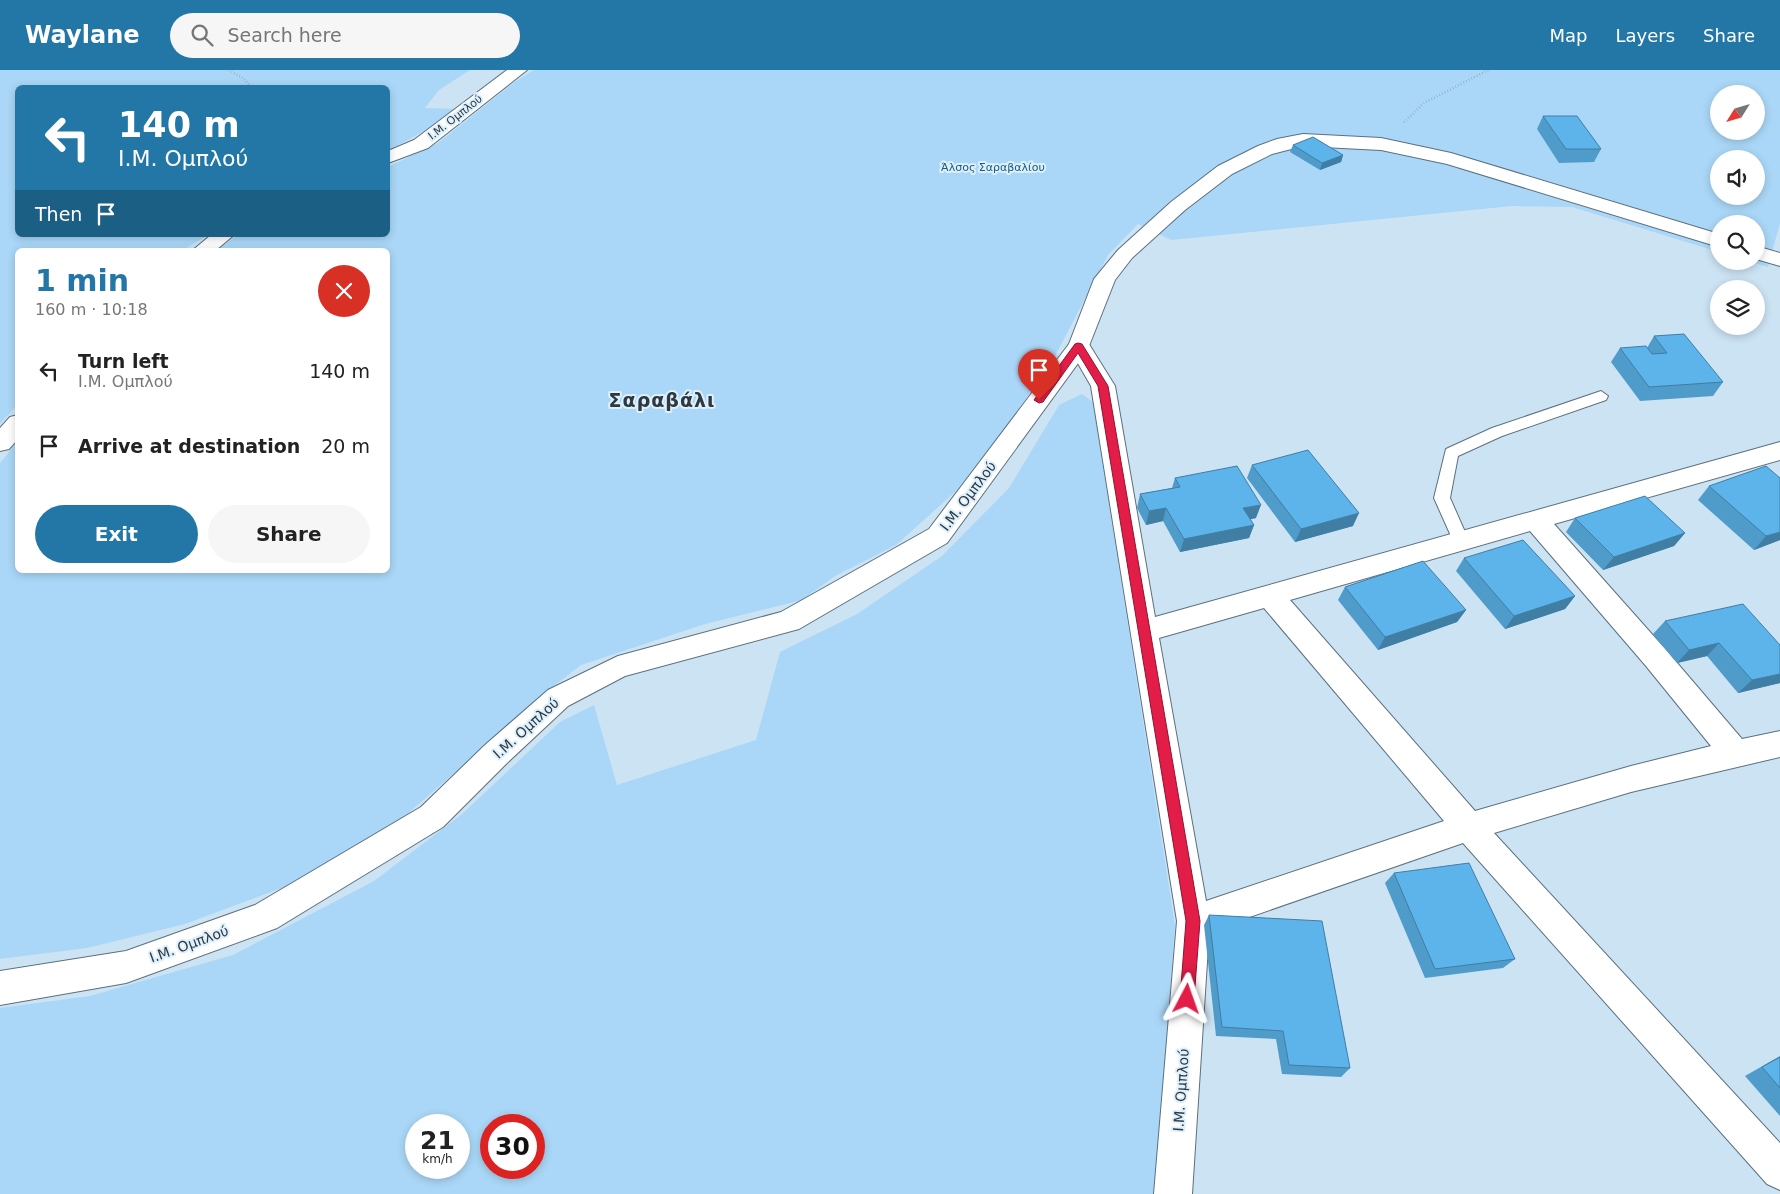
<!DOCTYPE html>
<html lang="en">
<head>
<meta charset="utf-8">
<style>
  :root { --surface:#fff; --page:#f6f6f6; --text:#222; --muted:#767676; --accent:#2277a7 }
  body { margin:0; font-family:"DejaVu Sans",sans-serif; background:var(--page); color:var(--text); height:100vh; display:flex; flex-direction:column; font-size:19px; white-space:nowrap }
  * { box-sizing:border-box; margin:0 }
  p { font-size:16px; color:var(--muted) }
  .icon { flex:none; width:28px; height:28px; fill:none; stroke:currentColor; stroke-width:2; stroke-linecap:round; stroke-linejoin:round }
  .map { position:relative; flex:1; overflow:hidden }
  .panel { position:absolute; left:15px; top:178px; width:375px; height:325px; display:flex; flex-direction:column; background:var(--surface); border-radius:8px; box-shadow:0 2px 8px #0003 }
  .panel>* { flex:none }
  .top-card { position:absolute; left:15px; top:15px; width:375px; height:152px; border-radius:8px; box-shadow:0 2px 8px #0003; background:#2277a7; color:#fff; overflow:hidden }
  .needle { width:32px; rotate:233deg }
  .tools { position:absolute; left:1710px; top:15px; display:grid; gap:10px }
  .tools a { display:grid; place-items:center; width:55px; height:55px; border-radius:50%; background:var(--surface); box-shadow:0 2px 8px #0003; font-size:25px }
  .speed { position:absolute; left:405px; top:1044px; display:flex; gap:10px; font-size:25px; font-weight:700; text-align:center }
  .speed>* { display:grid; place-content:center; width:65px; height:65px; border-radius:50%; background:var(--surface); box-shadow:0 2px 8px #0003; line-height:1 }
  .speed small { font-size:12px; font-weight:400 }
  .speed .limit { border:8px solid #d22; background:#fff; color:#111 }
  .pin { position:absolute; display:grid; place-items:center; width:42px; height:42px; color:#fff; margin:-51px -21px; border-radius:50% 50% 50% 0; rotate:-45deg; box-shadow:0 0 5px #0007 }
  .pin .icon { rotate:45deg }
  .me { position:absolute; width:55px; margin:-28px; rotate:4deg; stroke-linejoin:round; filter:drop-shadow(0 0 4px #0008) }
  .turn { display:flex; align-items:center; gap:18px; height:105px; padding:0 20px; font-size:22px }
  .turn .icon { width:65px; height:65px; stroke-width:2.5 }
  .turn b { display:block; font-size:35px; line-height:42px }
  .then { display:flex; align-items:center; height:48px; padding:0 20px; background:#0003; gap:10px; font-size:19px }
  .round { display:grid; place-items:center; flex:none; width:52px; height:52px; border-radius:26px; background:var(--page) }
  .overview { display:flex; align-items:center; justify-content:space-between; height:85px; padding:0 20px }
  h1 { font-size:30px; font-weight:800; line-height:38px; color:var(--accent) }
  .primary-button { display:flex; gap:10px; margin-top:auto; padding:10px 20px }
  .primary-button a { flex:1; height:58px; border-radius:30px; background:var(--accent); color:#fff; font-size:20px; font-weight:800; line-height:58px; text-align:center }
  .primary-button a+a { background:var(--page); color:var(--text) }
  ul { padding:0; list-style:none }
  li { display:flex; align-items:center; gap:15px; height:75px; padding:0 20px }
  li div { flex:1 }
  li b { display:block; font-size:19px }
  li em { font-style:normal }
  header { display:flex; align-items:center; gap:30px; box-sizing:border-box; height:70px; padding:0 25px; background:var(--accent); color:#fff }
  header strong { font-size:24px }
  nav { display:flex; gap:28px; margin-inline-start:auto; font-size:18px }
  .search { width:350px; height:45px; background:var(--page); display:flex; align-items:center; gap:12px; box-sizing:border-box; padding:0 18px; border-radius:28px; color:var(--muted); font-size:19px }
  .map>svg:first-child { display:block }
  .green { fill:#aad7f7; fill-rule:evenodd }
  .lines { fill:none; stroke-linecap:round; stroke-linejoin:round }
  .lane-casing { stroke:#5b707e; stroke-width:2 }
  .street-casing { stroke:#5b707e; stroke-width:2 }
  .secondary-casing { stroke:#5b707e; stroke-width:2 }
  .path { stroke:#8899a6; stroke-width:2.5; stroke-dasharray:0.5 2.5; stroke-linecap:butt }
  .lane { fill:#fff; fill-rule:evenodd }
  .street { fill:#fff; fill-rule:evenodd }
  .secondary { fill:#fff; fill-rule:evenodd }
  .wall { fill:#4f9bca }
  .shaded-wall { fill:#407ea4 }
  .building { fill:#5cb4eb; stroke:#407ea4 }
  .route { fill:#e11d48; stroke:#92132f }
  .labels { text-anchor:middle; stroke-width:4; stroke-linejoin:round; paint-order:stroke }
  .far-street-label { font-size:11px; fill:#2f383f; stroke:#ddf0fd }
  .far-park-label { font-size:11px; fill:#195a7f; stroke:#ddf0fd }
  .street-label { font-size:14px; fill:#2f383f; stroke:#ddf0fd }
  .district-label { font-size:19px; font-weight:bold; letter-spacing:1px; fill:#2f383f; stroke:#ddf0fd }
</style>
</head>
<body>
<header>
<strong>Waylane</strong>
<div class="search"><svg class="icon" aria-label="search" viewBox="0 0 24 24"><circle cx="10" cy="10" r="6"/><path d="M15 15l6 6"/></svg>Search here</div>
<nav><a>Map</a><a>Layers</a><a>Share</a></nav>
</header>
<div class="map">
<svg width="1780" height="1124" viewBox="0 0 1780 1124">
  <rect width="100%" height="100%" fill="#cce3f4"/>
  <g class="green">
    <polygon points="0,0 470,0 439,20 425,38 454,39 424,61 388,81 388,18 18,18 18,165 208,165 183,180 18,180 17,335 0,354"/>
    <path d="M534,0H1780V153L1768,197L1749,191H1756V154H1719V182L1572,137L1512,136L1171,170L1138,154L1108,185L1054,288L1014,346L955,422L896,475L835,506L802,530L705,554L581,595L550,619L404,747L349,784L287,816L185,854L87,878L0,889V393L17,372L18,500H388V180H216L239,165H388V97L438,73L516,11ZM1719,24H1756V61H1719ZM1719,89H1756V126H1719Z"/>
    <path d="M1082,324L1093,332L1175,855L1156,1124H0V938L90,926L233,885L374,811L461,745L560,652L594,635L617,715L756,670L780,582L857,544L942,486L1009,418L1059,335ZM416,1055H459V1098H416ZM491,1055H534V1098H491Z"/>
  </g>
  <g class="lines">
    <g class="lane-casing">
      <polygon id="lane" points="1601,321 1608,326 1606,330 1502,366 1458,386 1450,428 1469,471 1467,475 1461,477 1455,475 1434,428 1446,379 1492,358"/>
    </g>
    <g class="street-casing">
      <path id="street" d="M1079,269L1087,271L1115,316L1155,547L1780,372V390L1554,454L1666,580L1742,669L1780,661V687L1631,722L1494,763L1780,1073V1120L1767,1114L1463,773L1209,861L1192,1124H1154L1177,851L1091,316L1068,276L1071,271ZM1530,461L1646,596L1711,676L1631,696L1475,741L1290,530ZM1264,538L1444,751L1206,831L1159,568Z"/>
    </g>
    <g class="secondary-casing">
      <g id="secondary">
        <polygon points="507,0 527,0 428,78 388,93 388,81 414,70"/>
        <polygon points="1303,64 1381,68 1451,83 1719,164 1719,177 1447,94 1381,80 1303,76 1272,84 1232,104 1185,140 1132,188 1115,210 1087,281 947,473 799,559 625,606 568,636 507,693 443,757 277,858 126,913 0,935 0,901 126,881 255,835 421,737 485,675 548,620 618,586 781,542 929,459 1069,274 1094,209 1118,180 1171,132 1218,96 1258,76 1277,69"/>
        <polygon points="211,165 234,165 216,180 193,180"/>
        <polygon points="1756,176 1780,183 1780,196 1756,189"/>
        <polygon points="18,345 18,369 9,379 0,381 0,358 10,347"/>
      </g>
    </g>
    <g class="path">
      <polyline points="229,0 244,9 252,18"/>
      <polyline points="1404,52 1424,33 1488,0"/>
    </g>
    <use href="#lane" class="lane"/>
    <use href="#street" class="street"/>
    <use href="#secondary" class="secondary"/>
  </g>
  <g class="wall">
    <polygon points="1543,46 1601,79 1594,92 1559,93 1537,59"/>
    <polygon points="1293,75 1343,85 1341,92 1320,100 1290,82"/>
    <polygon points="1654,266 1723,312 1713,326 1640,331 1611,292 1620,278 1647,278"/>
    <polygon points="1252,395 1353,456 1295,472 1247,408"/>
    <polygon points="1175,408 1256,448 1250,449 1254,455 1249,468 1180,482 1163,451 1146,455 1137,438 1140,424 1172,418"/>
    <polygon points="1709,416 1780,470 1754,480 1698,430"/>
    <polygon points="1575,448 1685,463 1674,476 1603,500 1566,462"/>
    <polygon points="1464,488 1575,526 1565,539 1505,559 1456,501"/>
    <polygon points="1345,517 1466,540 1457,552 1378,580 1338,530"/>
    <polygon points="1665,551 1780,575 1780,613 1738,623 1707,586 1677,593 1653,564"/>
    <polygon points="1394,803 1515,889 1503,898 1425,908 1385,813"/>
    <polygon points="1209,845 1350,998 1341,1007 1282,1004 1276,969 1216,966 1204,855"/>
    <polygon points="1780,986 1780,1046 1745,1006"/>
  </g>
  <g class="shaded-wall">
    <polygon points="1343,85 1341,92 1320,100 1322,93"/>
    <polygon points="1261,435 1256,448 1238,452 1243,438"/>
    <polygon points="1166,438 1163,451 1146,455 1149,441"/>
    <polygon points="1359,443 1353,456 1295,472 1301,459"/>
    <polygon points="1254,455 1249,468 1180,482 1184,469"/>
    <polygon points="1780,462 1780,470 1754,480 1766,466"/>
    <polygon points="1685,463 1674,476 1603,500 1614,487"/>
    <polygon points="1575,526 1565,539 1505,559 1514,546"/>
    <polygon points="1466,540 1457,552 1378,580 1385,567"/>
    <polygon points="1719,573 1707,586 1677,593 1689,580"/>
    <polygon points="1780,604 1780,613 1738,623 1752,610"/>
  </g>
  <g class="building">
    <polygon points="1543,46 1577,46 1601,79 1566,79"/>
    <polygon points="1313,67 1343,85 1322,93 1293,75"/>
    <polygon points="1684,264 1723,312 1649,317 1620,278 1646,276 1652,284 1667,283 1654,266"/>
    <polygon points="1308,380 1359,443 1301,459 1252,395"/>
    <polygon points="1237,396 1261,435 1243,438 1254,455 1184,469 1166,438 1149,441 1140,424 1180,417 1175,408"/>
    <polygon points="1766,396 1780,408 1780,462 1766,466 1709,416"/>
    <polygon points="1645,426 1685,463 1614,487 1575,448"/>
    <polygon points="1523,470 1575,526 1514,546 1464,488"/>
    <polygon points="1423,491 1466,540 1385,567 1345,517"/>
    <polygon points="1743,534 1780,575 1780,604 1752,610 1719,573 1689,580 1665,551"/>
    <polygon points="1469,793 1515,889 1435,899 1394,803"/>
    <polygon points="1209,845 1322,851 1350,998 1289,995 1283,961 1222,957"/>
    <polygon points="1780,987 1780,1018 1762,997"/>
  </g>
  <polygon class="route" points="1078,273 1082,274 1108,316 1200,851 1194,929 1192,934 1187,936 1182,934 1180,929 1186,851 1098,316 1078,283 1043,332 1039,333 1034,330 1075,274"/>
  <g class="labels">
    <g class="far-street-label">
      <text transform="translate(455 47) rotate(-38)" y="4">Ι.Μ. Ομπλού</text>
    </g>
    <g class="far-park-label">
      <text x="993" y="101">Άλσος Σαραβαλίου</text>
    </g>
    <g class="street-label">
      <text transform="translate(968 426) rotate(-53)" y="5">Ι.Μ. Ομπλού</text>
      <text transform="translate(526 658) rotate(-42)" y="5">Ι.Μ. Ομπλού</text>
      <text transform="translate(189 874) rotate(-20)" y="5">Ι.Μ. Ομπλού</text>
      <text transform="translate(1181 1020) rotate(-86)" y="5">Ι.Μ. Ομπλού</text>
    </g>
    <g class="district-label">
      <text x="662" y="337">Σαραβάλι</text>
    </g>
  </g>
</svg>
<div class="tools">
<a><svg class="needle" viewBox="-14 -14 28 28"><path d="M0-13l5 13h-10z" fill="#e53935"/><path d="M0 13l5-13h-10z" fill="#767676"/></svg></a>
<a><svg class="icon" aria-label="sound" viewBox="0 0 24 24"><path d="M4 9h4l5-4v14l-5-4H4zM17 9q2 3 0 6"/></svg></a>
<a><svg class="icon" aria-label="search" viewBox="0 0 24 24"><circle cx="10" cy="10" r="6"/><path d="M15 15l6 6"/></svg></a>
<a><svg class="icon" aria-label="layers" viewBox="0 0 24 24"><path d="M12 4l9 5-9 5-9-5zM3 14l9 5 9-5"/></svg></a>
</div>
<div class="speed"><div>21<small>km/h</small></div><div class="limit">30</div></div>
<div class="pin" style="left:1039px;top:330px;background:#d93025"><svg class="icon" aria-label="arrive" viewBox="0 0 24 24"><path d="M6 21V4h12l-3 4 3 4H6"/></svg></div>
<svg class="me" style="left:1187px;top:929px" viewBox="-20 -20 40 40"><path d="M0-17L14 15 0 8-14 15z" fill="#e11d48" stroke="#fff" stroke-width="4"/></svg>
<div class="top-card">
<div class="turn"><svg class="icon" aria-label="left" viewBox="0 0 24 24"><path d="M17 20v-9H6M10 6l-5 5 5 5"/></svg><div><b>140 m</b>Ι.Μ. Ομπλού</div></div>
<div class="then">Then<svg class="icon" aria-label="arrive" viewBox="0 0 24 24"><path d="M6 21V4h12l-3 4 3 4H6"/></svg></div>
</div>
<section class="panel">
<div class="overview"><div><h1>1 min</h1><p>160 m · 10:18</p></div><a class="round" style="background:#d93025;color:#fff"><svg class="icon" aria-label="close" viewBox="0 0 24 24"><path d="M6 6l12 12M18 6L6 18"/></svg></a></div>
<ul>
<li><svg class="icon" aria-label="left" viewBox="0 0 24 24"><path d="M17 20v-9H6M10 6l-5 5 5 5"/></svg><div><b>Turn left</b><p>Ι.Μ. Ομπλού</p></div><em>140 m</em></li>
<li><svg class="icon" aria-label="arrive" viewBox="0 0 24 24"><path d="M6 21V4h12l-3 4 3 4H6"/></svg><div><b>Arrive at destination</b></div><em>20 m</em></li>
</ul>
<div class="primary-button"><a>Exit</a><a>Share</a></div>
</section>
</div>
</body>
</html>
